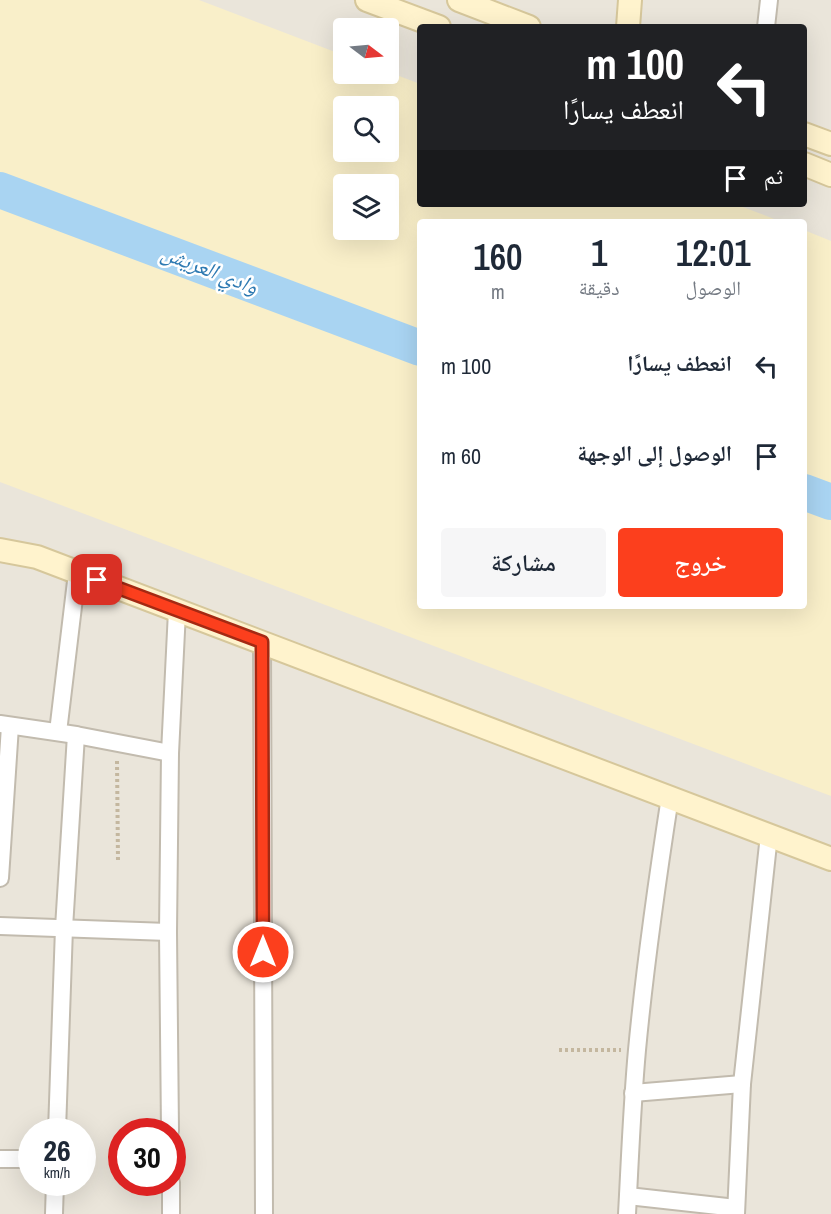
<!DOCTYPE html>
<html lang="ar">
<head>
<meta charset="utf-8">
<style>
  :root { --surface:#fff; --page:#f6f6f7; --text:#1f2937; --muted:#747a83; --accent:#fc3f1d }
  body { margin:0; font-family:"Archivo Narrow","Noto Naskh Arabic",sans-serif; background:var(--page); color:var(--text); direction:rtl; height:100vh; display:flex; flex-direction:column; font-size:22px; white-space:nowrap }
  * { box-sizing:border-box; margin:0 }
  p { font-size:20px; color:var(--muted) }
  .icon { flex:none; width:33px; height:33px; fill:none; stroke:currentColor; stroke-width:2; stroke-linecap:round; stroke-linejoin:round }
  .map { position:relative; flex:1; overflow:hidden; direction:ltr }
  .details { position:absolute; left:417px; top:219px; width:390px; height:390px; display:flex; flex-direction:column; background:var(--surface); border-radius:6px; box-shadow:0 6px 24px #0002; direction:rtl }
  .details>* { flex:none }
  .guide { position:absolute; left:417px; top:24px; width:390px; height:183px; border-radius:6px; box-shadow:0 6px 24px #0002; direction:rtl; background:#202124; color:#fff; overflow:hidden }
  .needle { width:39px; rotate:106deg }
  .buttons { position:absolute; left:333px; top:18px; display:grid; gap:12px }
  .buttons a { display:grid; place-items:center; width:66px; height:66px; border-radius:6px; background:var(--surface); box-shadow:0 6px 24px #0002; font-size:30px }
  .speed { position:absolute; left:18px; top:1118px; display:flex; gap:12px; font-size:30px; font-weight:700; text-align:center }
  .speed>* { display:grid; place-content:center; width:78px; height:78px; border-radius:50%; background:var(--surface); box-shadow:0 6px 24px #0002; line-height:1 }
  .speed small { font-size:15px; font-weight:400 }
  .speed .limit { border:9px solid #d22; background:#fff; color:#111 }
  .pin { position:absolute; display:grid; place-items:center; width:51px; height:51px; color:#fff; margin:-26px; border-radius:12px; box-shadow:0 3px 9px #0006 }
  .me { position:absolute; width:66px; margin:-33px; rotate:0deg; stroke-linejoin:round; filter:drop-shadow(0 0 4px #0008) }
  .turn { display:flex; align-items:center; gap:21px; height:126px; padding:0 24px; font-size:27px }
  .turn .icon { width:78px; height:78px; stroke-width:2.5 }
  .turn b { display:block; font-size:42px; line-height:51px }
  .then { display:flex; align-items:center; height:57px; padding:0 24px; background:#0003; gap:12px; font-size:22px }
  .eta { display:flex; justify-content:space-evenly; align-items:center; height:102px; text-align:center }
  .eta b { font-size:36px; font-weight:600; line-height:42px }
  .primary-button { display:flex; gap:12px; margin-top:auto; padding:12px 24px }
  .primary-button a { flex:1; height:69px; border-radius:6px; background:var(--accent); color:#fff; font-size:24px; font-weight:600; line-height:69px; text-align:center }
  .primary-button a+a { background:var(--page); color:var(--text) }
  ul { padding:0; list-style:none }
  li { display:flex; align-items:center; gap:18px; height:90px; padding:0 24px }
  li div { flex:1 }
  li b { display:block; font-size:22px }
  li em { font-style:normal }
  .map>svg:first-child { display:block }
  .residential { fill:#eae5da; fill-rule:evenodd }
  .sand { fill:#f9efc9; fill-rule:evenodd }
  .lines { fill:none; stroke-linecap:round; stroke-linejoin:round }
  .river { stroke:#a9d4f2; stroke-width:36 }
  .street-casing { stroke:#c2bbae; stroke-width:20 }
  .secondary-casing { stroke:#d6c79b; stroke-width:26 }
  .path { stroke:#c4b79f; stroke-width:4; stroke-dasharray:3 3; stroke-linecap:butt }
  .street { stroke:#fff; stroke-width:16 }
  .secondary { stroke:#fff3cd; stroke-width:22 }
  .route-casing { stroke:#a42913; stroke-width:15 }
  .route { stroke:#fc3f1d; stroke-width:10 }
  .labels { text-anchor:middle; stroke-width:5; stroke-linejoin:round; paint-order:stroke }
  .water-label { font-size:22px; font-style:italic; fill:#2e7ab2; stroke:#fff }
</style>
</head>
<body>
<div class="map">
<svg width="831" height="1214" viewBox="0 0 831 1214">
  <rect width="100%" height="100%" fill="#f6f3ec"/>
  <path class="residential" d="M0,0H831V1214H0ZM420,27H804V204H420ZM344,28H388V74H344ZM344,106H388V152H344ZM344,184H388V230H344ZM420,222H804V606H420ZM32,1131H82V1182H32ZM122,1131H172V1182H122Z"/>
  <path class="sand" d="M0,0H199L343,55L344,74L389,72L420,84V204H735L782,222H420V606H804V230L831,241V796L0,482ZM344,106H388V152H344ZM344,184H388V230H344Z"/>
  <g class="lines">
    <g class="river">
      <polyline points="0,190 420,348"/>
      <polyline points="804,492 831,502"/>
    </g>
    <g class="street-casing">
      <g id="street">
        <polyline points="766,27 769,0"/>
        <polyline points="262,643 264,1214"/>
        <polyline points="0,724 76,735 170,753"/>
        <polyline points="58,732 77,573"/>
        <polyline points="0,878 10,726"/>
        <polyline points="0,926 168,932"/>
        <polyline points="633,1093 742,1084"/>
        <polyline points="57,1131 64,928 76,735"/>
        <polyline points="170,1131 168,932 170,753 177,611"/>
        <polyline points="0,1159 32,1159"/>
        <polyline points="171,1182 171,1214"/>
        <polyline points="628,1196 736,1208"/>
        <polyline points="54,1214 55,1182"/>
        <path d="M627,1214C630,1159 632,1105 637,1050C645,965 657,881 670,797"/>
        <polyline points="736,1214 742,1084 769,835"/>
      </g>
    </g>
    <g class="secondary-casing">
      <g id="secondary">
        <polyline points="367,0 439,27"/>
        <polyline points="459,0 529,27"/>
        <polyline points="628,27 630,0"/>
        <polyline points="804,134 831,144"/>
        <polyline points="804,164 831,175"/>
        <polyline points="0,550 37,557 831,859"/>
      </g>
    </g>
    <g class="path">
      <polyline points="117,761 118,861"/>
      <polyline points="559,1050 621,1050"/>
    </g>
    <use href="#street" class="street"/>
    <use href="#secondary" class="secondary"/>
  </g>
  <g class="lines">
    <g class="route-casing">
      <polyline id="route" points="97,580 262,642 263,952"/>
    </g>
    <use href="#route" class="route"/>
  </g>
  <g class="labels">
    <g class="water-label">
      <text transform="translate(210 269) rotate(21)" y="8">وادي العريش</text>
    </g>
  </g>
</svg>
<div class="buttons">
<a><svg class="needle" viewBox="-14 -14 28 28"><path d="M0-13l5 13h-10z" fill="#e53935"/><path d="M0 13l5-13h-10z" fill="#747a83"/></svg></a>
<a><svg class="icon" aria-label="search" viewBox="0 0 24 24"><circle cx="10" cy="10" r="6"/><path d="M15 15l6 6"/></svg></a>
<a><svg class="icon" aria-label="layers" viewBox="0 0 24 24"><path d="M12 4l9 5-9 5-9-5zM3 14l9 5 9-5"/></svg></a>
</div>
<div class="speed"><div>26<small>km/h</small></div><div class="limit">30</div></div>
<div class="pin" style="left:97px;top:580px;background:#d93025"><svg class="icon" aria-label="arrive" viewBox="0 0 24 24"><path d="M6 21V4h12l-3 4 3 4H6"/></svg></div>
<svg class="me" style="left:263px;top:952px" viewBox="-20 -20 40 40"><circle r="17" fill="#fc3f1d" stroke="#fff" stroke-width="3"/><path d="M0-11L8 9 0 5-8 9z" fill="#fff"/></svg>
<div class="guide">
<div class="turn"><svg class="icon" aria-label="left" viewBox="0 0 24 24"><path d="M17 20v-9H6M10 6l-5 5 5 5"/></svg><div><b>100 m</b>انعطف يسارًا</div></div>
<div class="then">ثم<svg class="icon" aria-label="arrive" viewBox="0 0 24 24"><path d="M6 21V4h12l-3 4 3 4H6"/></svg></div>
</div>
<section class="details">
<div class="eta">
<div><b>12:01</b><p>الوصول</p></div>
<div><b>1</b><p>دقيقة</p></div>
<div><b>160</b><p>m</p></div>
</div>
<ul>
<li><svg class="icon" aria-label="left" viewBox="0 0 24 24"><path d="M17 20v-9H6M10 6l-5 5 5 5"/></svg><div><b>انعطف يسارًا</b></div><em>100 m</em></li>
<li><svg class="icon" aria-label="arrive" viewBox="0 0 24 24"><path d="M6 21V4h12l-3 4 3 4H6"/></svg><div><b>الوصول إلى الوجهة</b></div><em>60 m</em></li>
</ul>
<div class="primary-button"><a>خروج</a><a>مشاركة</a></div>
</section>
</div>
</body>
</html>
